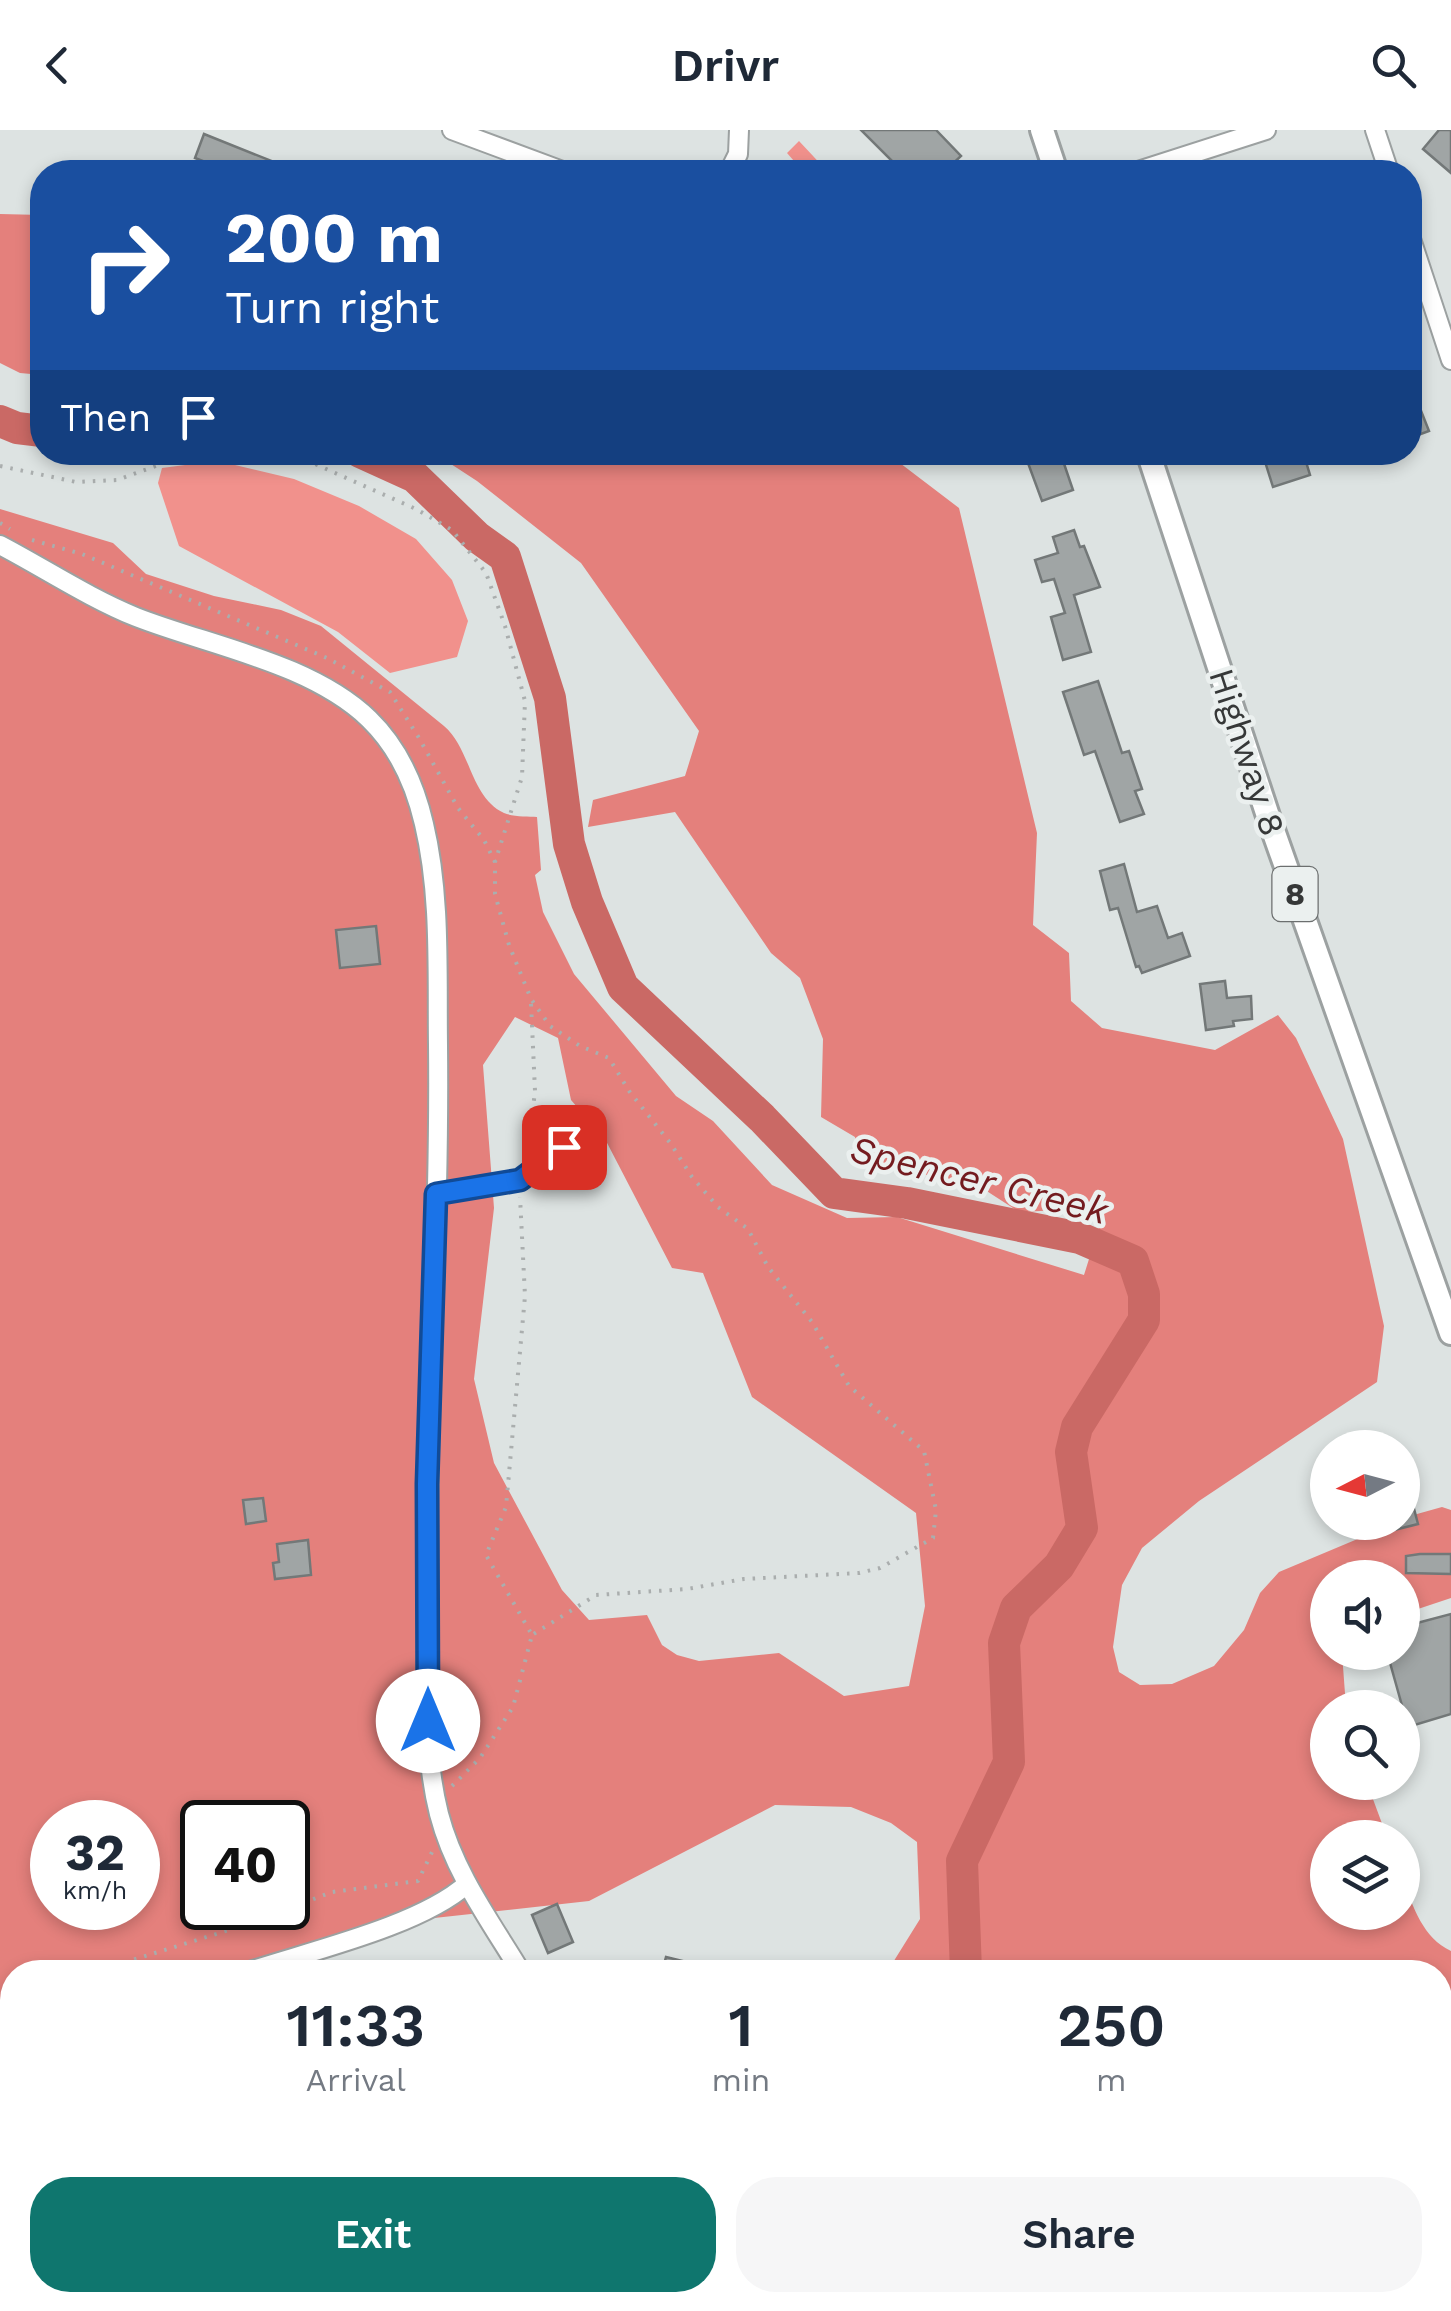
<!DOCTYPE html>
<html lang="en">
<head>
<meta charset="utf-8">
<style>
  :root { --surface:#fff; --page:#f6f6f7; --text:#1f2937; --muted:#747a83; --accent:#0f766e }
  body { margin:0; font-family:"Work Sans",sans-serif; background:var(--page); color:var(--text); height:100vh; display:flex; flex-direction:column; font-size:38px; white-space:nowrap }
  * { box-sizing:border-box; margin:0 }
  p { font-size:32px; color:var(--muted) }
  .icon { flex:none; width:55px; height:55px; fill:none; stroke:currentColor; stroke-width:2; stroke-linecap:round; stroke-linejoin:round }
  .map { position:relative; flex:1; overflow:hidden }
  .details { position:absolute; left:0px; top:1830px; width:1452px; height:352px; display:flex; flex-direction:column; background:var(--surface); border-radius:40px 40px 0 0; box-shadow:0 5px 15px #0003 }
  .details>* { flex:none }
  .top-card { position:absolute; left:30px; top:30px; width:1392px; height:305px; border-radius:40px; box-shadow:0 5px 15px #0003; background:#1a4fa0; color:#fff; overflow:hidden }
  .needle { width:65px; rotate:264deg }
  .buttons { position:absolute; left:1310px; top:1300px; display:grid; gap:20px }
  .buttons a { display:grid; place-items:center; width:110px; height:110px; border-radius:50%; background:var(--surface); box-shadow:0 5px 15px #0003; font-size:50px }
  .speed { position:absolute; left:30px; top:1670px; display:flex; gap:20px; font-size:50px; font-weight:700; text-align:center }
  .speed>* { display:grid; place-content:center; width:130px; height:130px; border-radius:50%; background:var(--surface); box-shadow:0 5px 15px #0003; line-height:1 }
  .speed small { font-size:25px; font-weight:400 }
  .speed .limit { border:5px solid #111; border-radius:15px; background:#fff; color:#111 }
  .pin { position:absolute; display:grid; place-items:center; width:85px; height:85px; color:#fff; margin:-42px; border-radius:20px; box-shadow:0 5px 15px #0006 }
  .me { position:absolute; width:110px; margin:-55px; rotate:0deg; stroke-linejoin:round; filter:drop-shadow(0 0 8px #0008) }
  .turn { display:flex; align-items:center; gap:35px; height:210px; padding:0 30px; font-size:45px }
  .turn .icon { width:130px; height:130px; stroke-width:2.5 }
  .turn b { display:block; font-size:70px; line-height:85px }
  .then { display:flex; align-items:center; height:95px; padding:0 30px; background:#0003; gap:20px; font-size:38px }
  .eta { display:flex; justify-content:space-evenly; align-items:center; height:170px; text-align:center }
  .eta b { font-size:60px; font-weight:600; line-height:70px }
  .cta { display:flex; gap:20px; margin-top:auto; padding:20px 30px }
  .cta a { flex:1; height:115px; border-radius:40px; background:var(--accent); color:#fff; font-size:40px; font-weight:600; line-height:115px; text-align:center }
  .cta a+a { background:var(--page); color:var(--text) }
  header { display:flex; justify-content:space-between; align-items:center; height:130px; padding:0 30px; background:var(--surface); font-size:45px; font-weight:600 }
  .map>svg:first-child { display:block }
  .green { fill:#f1918c }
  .forest { fill:#e4807c; fill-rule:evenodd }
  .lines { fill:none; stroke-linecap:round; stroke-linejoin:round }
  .river { stroke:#ca6965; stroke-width:32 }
  .building { fill:#a0a5a5; stroke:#737878; stroke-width:2.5 }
  .minor-casing { stroke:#9ca1a1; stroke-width:22 }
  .major-casing { stroke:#9ca1a1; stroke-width:28 }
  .path { stroke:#aaaeae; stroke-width:4; stroke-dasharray:2.5 8; stroke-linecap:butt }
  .minor { stroke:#fff; stroke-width:18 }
  .major { stroke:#fff; stroke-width:22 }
  .route-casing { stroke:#114b97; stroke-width:25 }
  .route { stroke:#1a73e8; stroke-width:18 }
  .labels { text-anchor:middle; stroke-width:9; stroke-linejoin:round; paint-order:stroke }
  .shield { fill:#ebf0ef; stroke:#6c6f6f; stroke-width:2.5 }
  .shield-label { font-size:32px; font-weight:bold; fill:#363838 }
  .street-label { font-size:35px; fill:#363838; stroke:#ebf0ef }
  .water-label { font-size:38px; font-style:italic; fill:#741b1f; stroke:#ebf0ef }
</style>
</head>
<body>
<header><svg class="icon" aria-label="back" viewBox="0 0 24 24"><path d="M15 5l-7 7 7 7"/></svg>Drivr<svg class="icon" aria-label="search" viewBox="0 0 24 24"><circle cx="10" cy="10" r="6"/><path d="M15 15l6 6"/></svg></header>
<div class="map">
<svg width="1451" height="2181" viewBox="0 0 1451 2181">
  <rect width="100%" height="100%" fill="#dde3e2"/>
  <g class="green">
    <polygon points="799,11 828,42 782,42 794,31 787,23"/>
    <polygon points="185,335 235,335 294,349 359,376 416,409 452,450 468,491 457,527 390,543 338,502 179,416 158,353 162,338"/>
  </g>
  <g class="forest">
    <polygon points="0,84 42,85 42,245 20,243 0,233"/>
    <path d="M874,322L892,327L959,378L1037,703L1033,795L1069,823L1071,871L1102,898L1215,920L1278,885L1296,908L1343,1009L1384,1196L1377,1252L1199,1371L1142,1418L1122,1455L1113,1517L1119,1542L1140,1555L1172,1554L1214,1536L1244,1500L1260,1463L1279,1442L1417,1384L1442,1377L1451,1380V1468L1403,1484L1402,1448H1328V1522L1342,1523L1346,1577L1328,1578V1652L1367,1653L1387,1707L1328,1708V1782H1402L1403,1749C1413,1777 1423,1808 1451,1821V2181H598L599,2170H1440V1842H887L920,1789L917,1712L891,1693L851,1677L775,1675L589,1771L370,1795L233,1842H12V2002L0,2052V379L113,413L146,444L214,466L281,480L321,496L444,596C471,619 470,667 504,683C513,687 528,686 537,687L541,740L535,745L543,782L574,844L676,966L713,991L772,1055L847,1088L897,1087L1084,1145L1105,1078L1019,1082L982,1058L860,1029L855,1007L821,987L823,909L800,848L771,823L675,682L588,697L593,670L685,646L699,601L581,433L477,351L434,323ZM515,887L558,908L571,970L605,1009L672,1138L703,1143L752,1267L916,1383L925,1476L909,1556L844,1566L779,1523L699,1531L677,1525L662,1515L647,1485L589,1490L562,1460L494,1333L474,1249L494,1078L483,935ZM52,1692H138V1778H52ZM202,1692H288V1778H202Z"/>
  </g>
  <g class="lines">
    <g class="river">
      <polyline points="0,291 17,298 42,301"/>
      <polyline points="360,322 415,347 477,407 505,427 550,568 569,714 587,772 623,857 762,988 834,1063 907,1073 1080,1108 1133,1131 1144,1164 1144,1190 1077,1297 1071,1322 1082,1398 1059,1436 1016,1478 1004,1513 1009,1632 962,1731 966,1842"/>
    </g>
  </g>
  <g class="building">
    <polygon points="861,0 936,0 961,26 944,42 903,42"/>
    <polygon points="1439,0 1451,0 1451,43 1423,19"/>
    <polygon points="204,4 299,42 231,42 195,28"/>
    <polygon points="1410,253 1429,301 1410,308"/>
    <polygon points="1060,322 1073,360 1042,371 1028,333"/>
    <polygon points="1262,322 1303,322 1310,345 1273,357"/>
    <polygon points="1074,400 1080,417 1084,416 1100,457 1074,465 1091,522 1063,530 1051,487 1065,483 1054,449 1042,452 1035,430 1058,423 1053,407"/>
    <polygon points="1098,551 1122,623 1129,621 1142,659 1135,661 1144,684 1120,692 1095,621 1084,625 1063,562"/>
    <polygon points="1124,734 1137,782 1157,776 1168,808 1182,803 1190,826 1142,843 1139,836 1136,837 1118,778 1110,780 1100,741"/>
    <polygon points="376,796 380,834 340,838 336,800"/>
    <polygon points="1225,851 1227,868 1251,866 1252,889 1233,891 1234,896 1206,900 1200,854"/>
    <polygon points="1407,1352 1418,1394 1366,1407 1362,1392 1402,1392 1402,1353"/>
    <polygon points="263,1368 266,1391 246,1394 243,1370"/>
    <polygon points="308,1410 311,1445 275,1449 273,1433 279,1432 277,1414"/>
    <polygon points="1420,1424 1451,1424 1451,1444 1406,1443 1406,1426"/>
    <polygon points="1451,1484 1451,1584 1408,1597 1387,1522 1402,1522 1402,1497"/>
    <polygon points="557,1774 573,1812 548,1823 532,1785"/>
    <polygon points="666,1827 707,1837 707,1842 662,1842"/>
  </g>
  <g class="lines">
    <g class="minor-casing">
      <g id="minor">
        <polyline points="452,0 565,42"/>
        <polyline points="1375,0 1389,42"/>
        <polyline points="729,42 738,24 739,0"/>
        <polyline points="1135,42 1266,0"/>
        <polyline points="1410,106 1451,230"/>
        <path d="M0,415C44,438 89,468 136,487C210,516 311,533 369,589C398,617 415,655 424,694C441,765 437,842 438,915C440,1097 427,1280 427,1462C428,1534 421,1613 439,1684C454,1742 490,1791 521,1842"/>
        <polyline points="436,1064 520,1050 565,1017"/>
        <path d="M247,1842C310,1821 420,1796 467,1754"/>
        <polyline points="0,1926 12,1921"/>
        <polyline points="713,2170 720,2181"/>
      </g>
    </g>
    <g class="major-casing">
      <g id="major">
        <polyline points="1042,0 1056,42"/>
        <polyline points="1148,322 1268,686 1451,1203"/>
      </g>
    </g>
    <g class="path">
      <polyline points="265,322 297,326 416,379 452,400 486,443 505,496 525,571 522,647 495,732 495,764 509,815 531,869 550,896 580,916 609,928 629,961 671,1014 692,1047 718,1077 748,1099 768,1137 812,1192 849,1256 924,1321 936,1380 933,1408 880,1438 859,1443 744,1449 687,1459 596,1465 532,1505"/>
      <polyline points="0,336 76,352 117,350 186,325 224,322"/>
      <polyline points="0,393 10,399"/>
      <polyline points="32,410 82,424 327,528 390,562 419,608 458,678 484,710 495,732"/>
      <polyline points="528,1023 535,961 531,873"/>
      <polyline points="452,1656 480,1628 513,1577 532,1505 486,1425 506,1377 525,1166 520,1067"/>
      <polyline points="94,1842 245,1795 332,1762 418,1751 432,1722"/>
      <polyline points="138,2170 142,2181"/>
    </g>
    <use href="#minor" class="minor"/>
    <use href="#major" class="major"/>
  </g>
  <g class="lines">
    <g class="route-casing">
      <polyline id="route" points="428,1591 427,1354 436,1064 520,1050 564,1017"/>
    </g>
    <use href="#route" class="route"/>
  </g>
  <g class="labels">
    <rect class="shield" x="1272.5" y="737" width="45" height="54" rx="8"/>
    <g class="shield-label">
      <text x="1295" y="775">8</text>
    </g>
    <g class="street-label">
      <text transform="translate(1247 622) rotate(72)" y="12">Highway 8</text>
    </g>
    <g class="water-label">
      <text transform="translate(979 1050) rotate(14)" y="13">Spencer Creek</text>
    </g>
  </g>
</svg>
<div class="buttons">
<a><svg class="needle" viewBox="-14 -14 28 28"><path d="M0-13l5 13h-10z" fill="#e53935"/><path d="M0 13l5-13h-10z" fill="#747a83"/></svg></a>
<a><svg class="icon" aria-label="sound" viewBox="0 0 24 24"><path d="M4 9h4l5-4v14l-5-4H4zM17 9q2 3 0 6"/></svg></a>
<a><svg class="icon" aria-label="search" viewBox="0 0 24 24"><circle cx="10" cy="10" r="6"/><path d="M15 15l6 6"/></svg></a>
<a><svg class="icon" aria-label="layers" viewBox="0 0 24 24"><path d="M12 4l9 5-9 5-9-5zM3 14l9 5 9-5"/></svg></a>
</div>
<div class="speed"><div>32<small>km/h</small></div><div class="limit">40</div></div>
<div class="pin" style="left:564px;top:1017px;background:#d93025"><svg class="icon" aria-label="arrive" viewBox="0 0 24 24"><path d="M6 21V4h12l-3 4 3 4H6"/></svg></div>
<svg class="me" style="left:428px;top:1591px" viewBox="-20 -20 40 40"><circle r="19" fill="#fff"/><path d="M0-13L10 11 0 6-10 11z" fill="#1a73e8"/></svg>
<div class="top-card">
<div class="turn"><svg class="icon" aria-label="right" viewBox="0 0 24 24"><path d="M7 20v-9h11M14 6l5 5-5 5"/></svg><div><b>200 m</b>Turn right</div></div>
<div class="then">Then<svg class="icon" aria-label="arrive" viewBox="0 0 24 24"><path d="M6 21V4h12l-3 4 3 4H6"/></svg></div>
</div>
<section class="details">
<div class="eta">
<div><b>11:33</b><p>Arrival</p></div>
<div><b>1</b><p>min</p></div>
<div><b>250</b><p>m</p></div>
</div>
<div class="cta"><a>Exit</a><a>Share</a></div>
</section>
</div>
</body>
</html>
